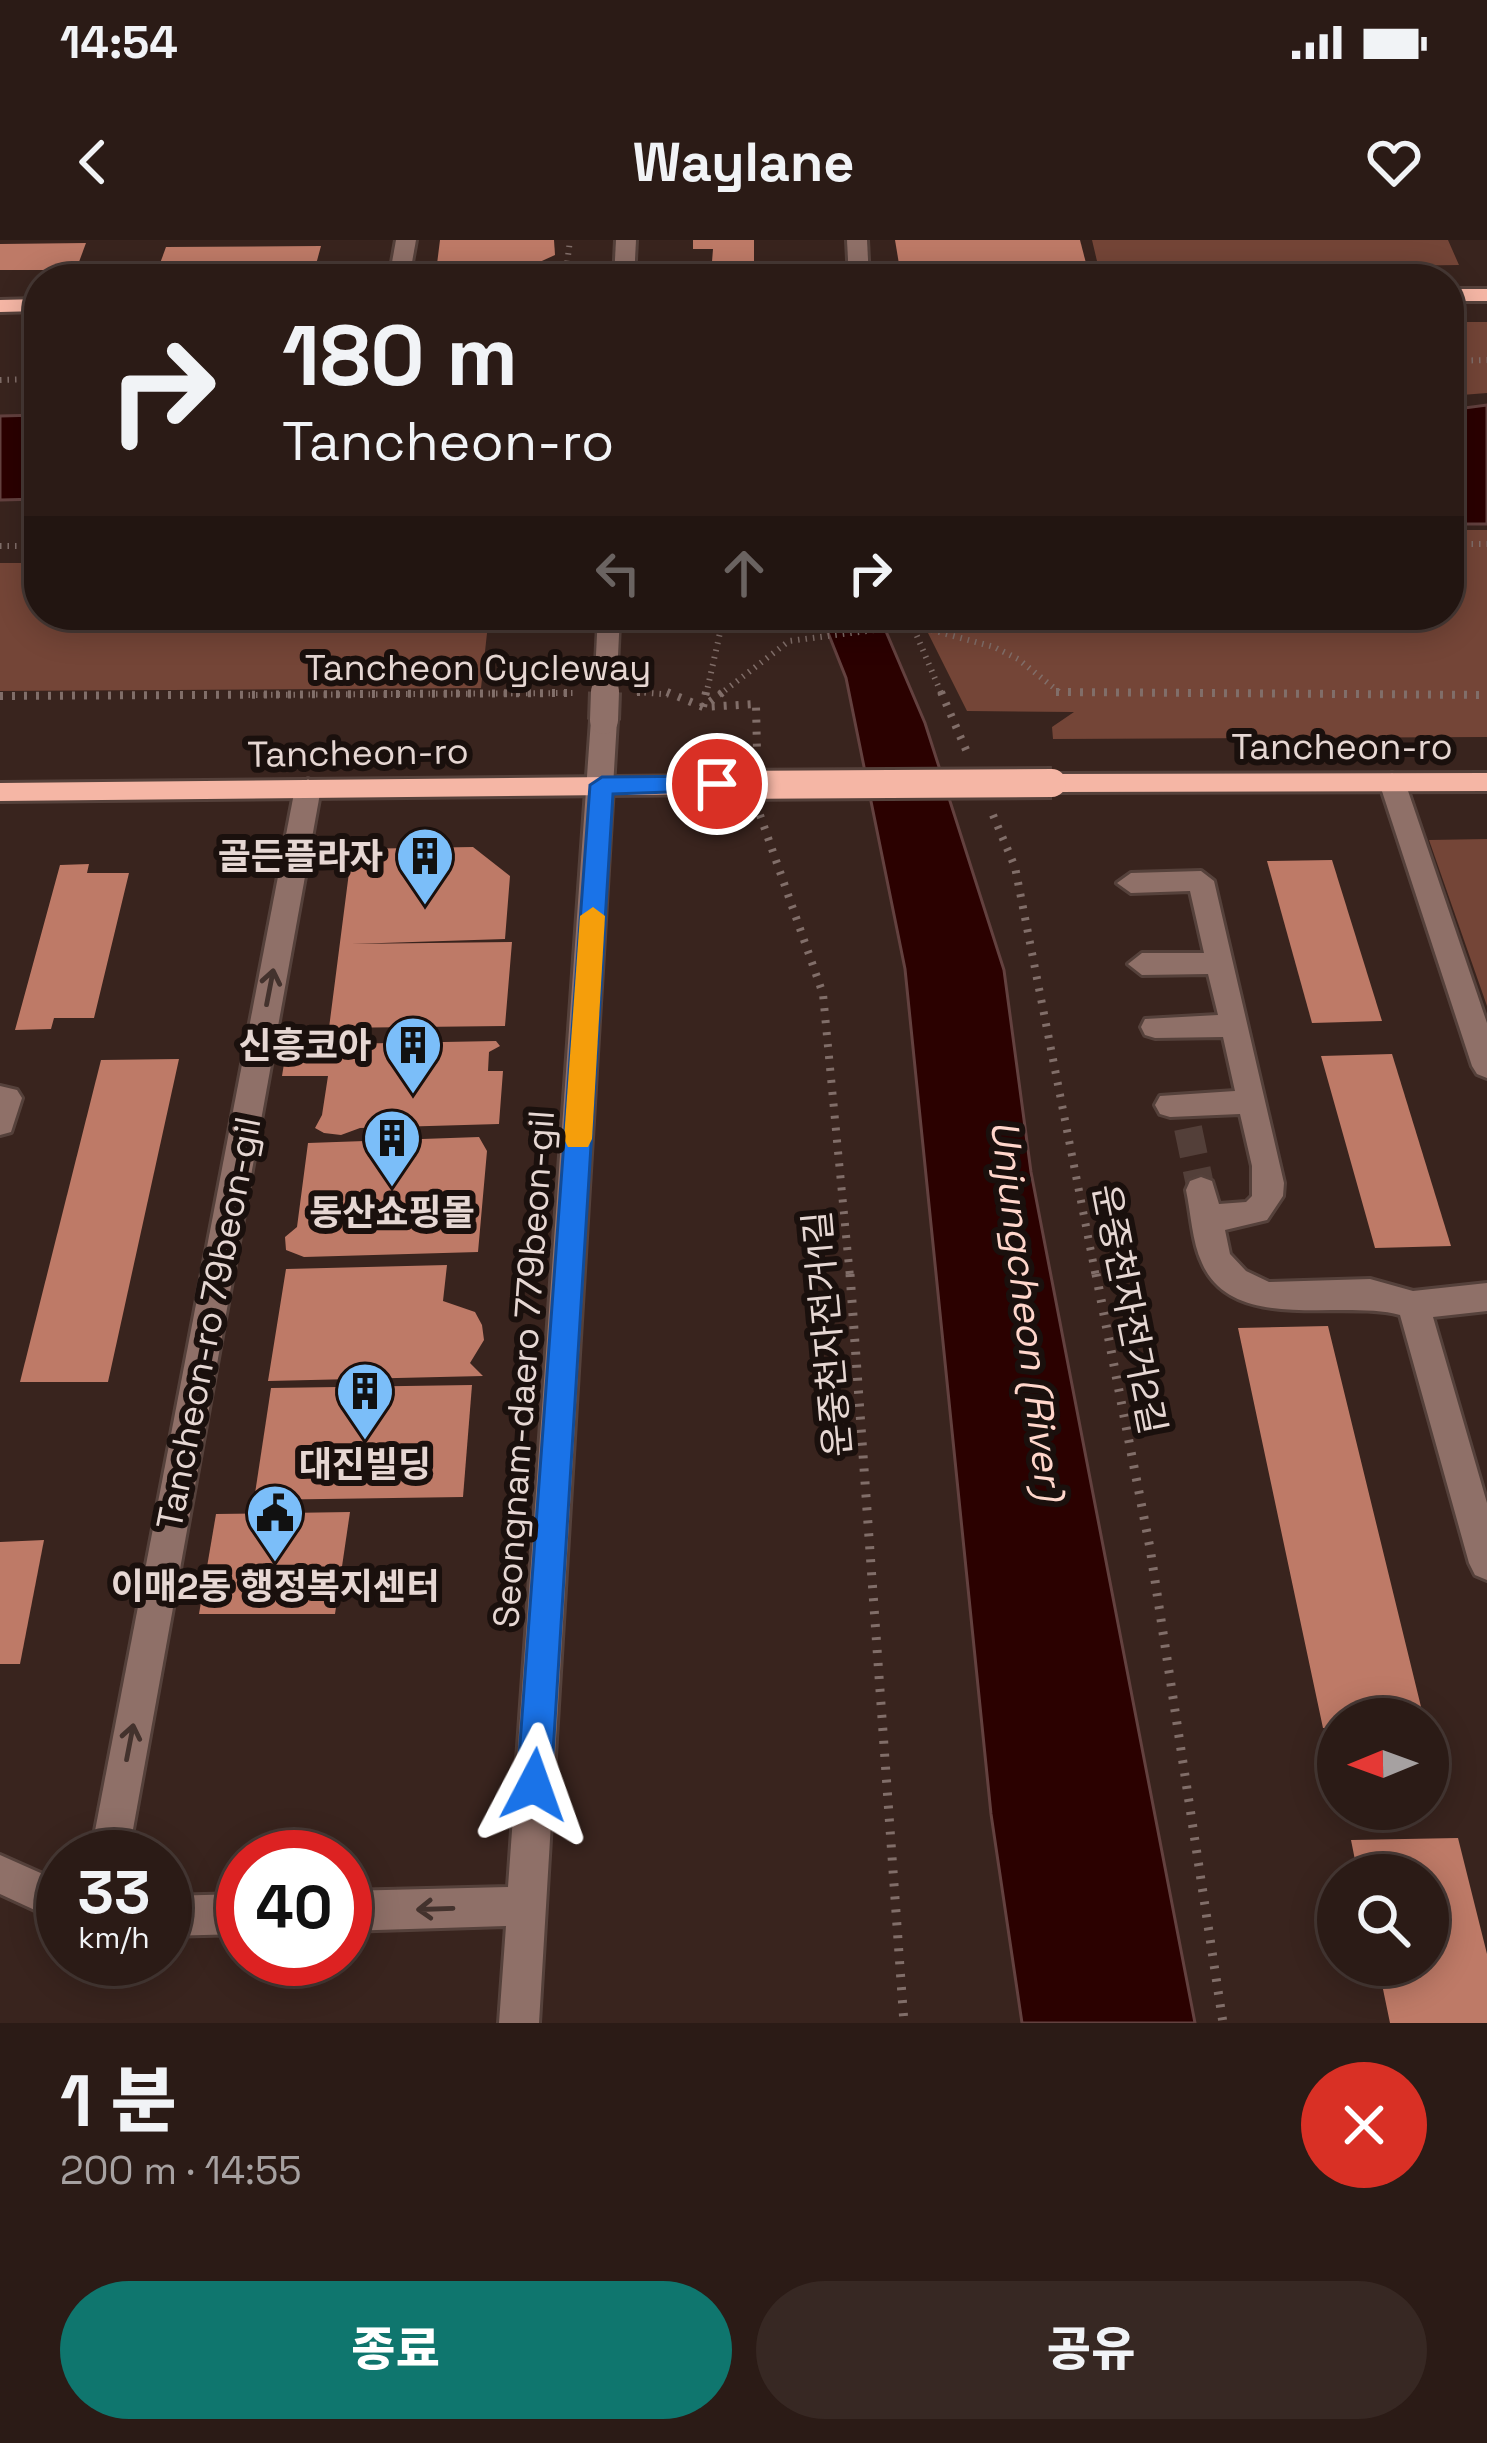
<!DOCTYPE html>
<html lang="ko">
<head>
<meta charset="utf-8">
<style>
  :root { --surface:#2b1b16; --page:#372823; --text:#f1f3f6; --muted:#a6a1a1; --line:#473935; --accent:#0f766e }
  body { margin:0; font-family:"Space Grotesk","Noto Sans KR",sans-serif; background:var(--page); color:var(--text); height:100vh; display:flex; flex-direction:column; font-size:45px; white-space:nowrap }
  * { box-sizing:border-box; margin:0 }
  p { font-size:39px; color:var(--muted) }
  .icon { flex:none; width:66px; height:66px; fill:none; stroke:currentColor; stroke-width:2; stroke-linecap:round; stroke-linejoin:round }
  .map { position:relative; height:1783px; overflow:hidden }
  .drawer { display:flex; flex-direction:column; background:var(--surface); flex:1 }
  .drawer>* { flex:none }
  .hud { position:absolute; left:24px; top:24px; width:1440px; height:366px; border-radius:48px; box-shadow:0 6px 30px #0003,0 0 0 3px var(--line); background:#2b1b16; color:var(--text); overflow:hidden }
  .needle { width:78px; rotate:269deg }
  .fabs { position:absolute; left:1317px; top:1458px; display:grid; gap:24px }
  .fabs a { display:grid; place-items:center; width:132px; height:132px; border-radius:50%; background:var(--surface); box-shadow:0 6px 30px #0003,0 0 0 3px var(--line); font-size:60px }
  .speed { position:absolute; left:36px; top:1590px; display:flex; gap:24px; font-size:60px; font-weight:700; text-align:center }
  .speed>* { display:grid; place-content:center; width:156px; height:156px; border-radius:50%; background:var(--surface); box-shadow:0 6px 30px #0003,0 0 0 3px var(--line); line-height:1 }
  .speed small { font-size:30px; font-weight:400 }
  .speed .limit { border:18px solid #d22; background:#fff; color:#111 }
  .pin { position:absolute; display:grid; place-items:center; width:102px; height:102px; color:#fff; margin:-51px; border:6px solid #fff; border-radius:50%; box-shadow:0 3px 12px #0007 }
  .me { position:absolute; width:132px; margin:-66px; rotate:4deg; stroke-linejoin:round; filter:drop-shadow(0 0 9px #0008) }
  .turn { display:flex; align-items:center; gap:42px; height:252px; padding:0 60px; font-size:54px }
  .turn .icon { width:156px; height:156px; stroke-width:2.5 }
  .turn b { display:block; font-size:84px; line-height:102px }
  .lanes { display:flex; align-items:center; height:114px; padding:0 60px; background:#0003; justify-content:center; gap:60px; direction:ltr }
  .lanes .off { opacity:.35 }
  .round { display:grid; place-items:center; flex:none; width:126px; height:126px; border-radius:63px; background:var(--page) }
  .overview { display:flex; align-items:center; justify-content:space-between; height:204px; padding:0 60px }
  h1 { font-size:72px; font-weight:800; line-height:90px }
  .button { display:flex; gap:24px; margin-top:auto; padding:24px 60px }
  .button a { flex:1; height:138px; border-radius:72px; background:var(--accent); color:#fff; font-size:48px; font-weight:800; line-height:138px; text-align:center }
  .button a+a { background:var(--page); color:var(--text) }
  .status { display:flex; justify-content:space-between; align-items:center; height:84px; padding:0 60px; background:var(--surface); direction:ltr }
  .status svg { height:33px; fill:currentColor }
  header { display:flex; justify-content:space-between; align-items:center; height:156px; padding:0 60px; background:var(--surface); font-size:54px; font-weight:800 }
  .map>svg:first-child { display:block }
  .green { fill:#744537 }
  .water { fill:#2b0100; stroke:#63413f; stroke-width:3 }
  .building { fill:#be7a67 }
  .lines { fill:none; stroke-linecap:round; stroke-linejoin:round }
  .minor-tunnel { stroke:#533f39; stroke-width:28; stroke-dasharray:28 14; stroke-linecap:butt }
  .minor-casing { stroke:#55413b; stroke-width:6 }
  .major-casing { stroke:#55413b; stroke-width:6 }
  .path-far2 { stroke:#816e69; stroke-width:6; stroke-dasharray:1.5 6; stroke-linecap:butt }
  .path-far1 { stroke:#816e69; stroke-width:8; stroke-dasharray:3 9; stroke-linecap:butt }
  .path { stroke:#816e69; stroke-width:9; stroke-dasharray:3 10; stroke-linecap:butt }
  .minor { fill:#8f7068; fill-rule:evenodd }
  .major { fill:#f5b6a5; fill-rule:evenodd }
  .minor-bridge-far1-casing { stroke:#55413b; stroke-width:27; stroke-linecap:butt }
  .minor-bridge-casing { stroke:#55413b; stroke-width:34; stroke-linecap:butt }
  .major-bridge-casing { stroke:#55413b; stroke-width:34; stroke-linecap:butt }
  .minor-bridge-far1 { stroke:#8f7068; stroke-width:22 }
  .minor-bridge { stroke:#8f7068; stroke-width:28 }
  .major-bridge { stroke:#f5b6a5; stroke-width:28 }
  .oneway { stroke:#43322d }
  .route { fill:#1a73e8; stroke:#114b97; stroke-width:3 }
  .slow { fill:#f59e0b }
  .labels { text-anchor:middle; stroke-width:12; stroke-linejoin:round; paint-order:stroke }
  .street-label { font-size:36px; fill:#e6d7d3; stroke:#1a100d }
  .poi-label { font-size:36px; font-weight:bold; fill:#e6d7d3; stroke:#1a100d }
  .water-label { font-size:39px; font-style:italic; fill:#ffd6cb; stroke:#1a100d }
</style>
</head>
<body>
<div class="status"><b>14:54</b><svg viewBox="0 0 49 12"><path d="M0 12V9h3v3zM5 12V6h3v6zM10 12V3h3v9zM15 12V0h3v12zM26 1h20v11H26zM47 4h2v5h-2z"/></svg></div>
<header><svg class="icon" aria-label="back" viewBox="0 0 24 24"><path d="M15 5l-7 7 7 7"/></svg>Waylane<svg class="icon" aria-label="heart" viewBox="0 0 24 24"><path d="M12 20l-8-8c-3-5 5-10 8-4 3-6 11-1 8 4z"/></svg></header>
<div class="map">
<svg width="1487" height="1783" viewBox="0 0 1487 1783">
  <rect width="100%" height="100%" fill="#39241e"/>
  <g class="green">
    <polygon points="1092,0 1448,0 1459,25 1390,26 1374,36 1101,38"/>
    <polygon points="1449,82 1487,82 1487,153 1449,156"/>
    <polygon points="1449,290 1487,290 1487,497 1053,499 1052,487 1074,472 967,471 919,375 1449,375"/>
    <polygon points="0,323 39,323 39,375 489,375 481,448 0,451"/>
    <polygon points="1487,599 1487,766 1429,600"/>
  </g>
  <g class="water">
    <polygon points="1487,165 1487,284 1449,284 1449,170"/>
    <polygon points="39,175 39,259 0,260 0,176"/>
    <polygon points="821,375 879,375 925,483 1004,730 1031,932 1195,1783 1022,1783 991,1574 905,729 846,438"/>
  </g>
  <g class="building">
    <polygon points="440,0 554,0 555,15 522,30 436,32"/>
    <polygon points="693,0 754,0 754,22 712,22 713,9 693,9"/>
    <polygon points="895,0 1080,0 1087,27 900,30"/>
    <polygon points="86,3 76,30 0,30 0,4"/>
    <polygon points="321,6 315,28 158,29 166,7"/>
    <polygon points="473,607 510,636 505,699 351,704 512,702 505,786 329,788 352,609"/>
    <polygon points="1332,620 1382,781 1312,783 1267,621"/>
    <polygon points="89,624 87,633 129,633 94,778 54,778 51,789 15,790 60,625"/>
    <polygon points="496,801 500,806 489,812 488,831 503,831 499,884 360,888 341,895 324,893 315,888 322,875 328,836 282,836 287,805"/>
    <polygon points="1392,814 1451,1006 1375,1008 1321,816"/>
    <polygon points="179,819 108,1142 20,1142 101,820"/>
    <polygon points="479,897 487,911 478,1012 304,1017 286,1010 285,997 297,987 308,903"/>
    <polygon points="447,1025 443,1061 475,1072 482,1085 484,1100 470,1123 483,1136 268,1141 286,1029"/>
    <polygon points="1328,1086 1424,1479 1338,1479 1338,1488 1323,1488 1238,1088"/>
    <polygon points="472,1145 463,1257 254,1260 271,1148"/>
    <polygon points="350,1272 335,1374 199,1374 216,1274"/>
    <polygon points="44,1300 20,1424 0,1424 0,1302"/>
    <polygon points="1458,1598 1487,1714 1487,1783 1390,1783 1378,1725 1428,1725 1428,1635 1358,1635 1351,1600"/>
  </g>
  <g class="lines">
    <polyline class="minor-tunnel" points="1188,888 1201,950"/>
    <g class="minor-casing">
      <g id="minor">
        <polygon points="396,0 416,0 409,39 389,39"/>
        <polygon points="616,0 636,0 634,39 614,39"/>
        <polygon points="847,0 867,0 869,39 849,39"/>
        <polygon points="604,471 617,480 539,1783 499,1783 506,1686 345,1691 345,1651 508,1647 591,480"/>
        <polygon points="1392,533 1405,542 1487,783 1487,838 1477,834 1472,826 1379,542"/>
        <polygon points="308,539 321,548 128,1617 90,1617 295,548"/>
        <path d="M1201,631L1214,641L1284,943L1283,956L1267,980L1225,990L1230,1014L1246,1031L1269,1042L1370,1039L1413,1051L1487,1043V1071L1433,1077L1487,1263V1340L1475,1335L1469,1323L1400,1075C1340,1059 1233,1094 1202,1023C1192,1002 1191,973 1186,950L1190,941L1201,937L1212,941L1219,964L1246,962L1252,956V926L1240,874L1170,877L1160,874L1155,865L1160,856L1235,851L1223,797L1155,798L1145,795L1141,787L1145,779L1218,775L1208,734L1142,735L1128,724L1142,713H1204L1190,651L1131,653L1117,643L1131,633Z"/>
        <polygon points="0,846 17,850 22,858 11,892 0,895"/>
        <polygon points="0,1615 63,1643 63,1683 0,1654"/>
        <polygon points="243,1654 243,1694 165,1696 165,1656"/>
      </g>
    </g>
    <g class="major-casing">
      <g id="major">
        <rect x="1449" y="49" width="38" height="12"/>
        <polygon points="39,59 39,71 0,72 0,60"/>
        <polygon points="1487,533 1487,551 1052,552 1039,543 1052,534"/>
        <polygon points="717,536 730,545 717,554 0,561 0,543"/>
      </g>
    </g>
    <g class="path-far2">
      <polyline points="430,34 552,35 567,24 570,0"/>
      <polyline points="68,39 373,35"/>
      <polyline points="1449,121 1487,120"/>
      <polyline points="0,140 39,139"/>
      <polyline points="1449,304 1487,304"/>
      <polyline points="0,306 39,306"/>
      <polyline points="908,375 942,455"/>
      <polyline points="637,452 674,455"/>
      <polyline points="241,455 574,453"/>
      <polyline points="706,455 724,375"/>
      <polyline points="719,455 789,401 913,385 994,407 1018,419 1063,455"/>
    </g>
    <g class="path-far1">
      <polyline points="637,452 644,452"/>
      <polyline points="667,452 703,467 723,452"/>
      <polyline points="706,452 703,467 756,464 757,512"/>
      <polyline points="941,452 967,512"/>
      <polyline points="1056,452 1487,455"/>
      <polyline points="0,456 574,453"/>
      <polyline points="760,575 823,754 850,1037"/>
      <polyline points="993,575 1015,627 1096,1037"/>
    </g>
    <g class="path">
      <polyline points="850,1034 904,1783"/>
      <polyline points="1096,1034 1150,1308 1223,1783"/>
    </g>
    <use href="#minor" class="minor"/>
    <use href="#major" class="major"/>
    <g class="minor-bridge-far1-casing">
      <polyline id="minor-bridge-far1" points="605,455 609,375"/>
    </g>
    <g class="minor-bridge-casing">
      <polyline id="minor-bridge" points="604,480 605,452"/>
    </g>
    <g class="major-bridge-casing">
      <polyline id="major-bridge" points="717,545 1052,543"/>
    </g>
    <use href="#minor-bridge-far1" class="minor-bridge-far1"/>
    <use href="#minor-bridge" class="minor-bridge"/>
    <use href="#major-bridge" class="major-bridge"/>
  </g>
  <defs><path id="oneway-shaft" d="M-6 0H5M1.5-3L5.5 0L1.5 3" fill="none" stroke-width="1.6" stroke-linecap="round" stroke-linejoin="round" transform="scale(3)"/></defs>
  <g class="oneway">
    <use href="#oneway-shaft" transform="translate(270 747) rotate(-79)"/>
    <use href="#oneway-shaft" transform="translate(130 1502) rotate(-79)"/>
    <use href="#oneway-shaft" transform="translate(435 1669) rotate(178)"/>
  </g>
  <polygon class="route" points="717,536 726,539 726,550 613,554 551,1545 546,1557 534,1562 522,1557 517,1545 590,545 602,537"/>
  <polygon class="slow" points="593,667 605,676 592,899 588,907 568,907 564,899 580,676"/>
  <defs>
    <g id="building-pin" transform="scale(3)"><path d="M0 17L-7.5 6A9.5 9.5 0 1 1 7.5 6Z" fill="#7bbef9" stroke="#1a100d"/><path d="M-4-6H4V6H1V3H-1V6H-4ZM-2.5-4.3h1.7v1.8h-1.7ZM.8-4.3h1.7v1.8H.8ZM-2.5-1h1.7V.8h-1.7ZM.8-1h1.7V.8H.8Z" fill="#111"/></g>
    <g id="civic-pin" transform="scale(3)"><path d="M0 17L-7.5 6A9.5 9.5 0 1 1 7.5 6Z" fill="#7bbef9" stroke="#1a100d"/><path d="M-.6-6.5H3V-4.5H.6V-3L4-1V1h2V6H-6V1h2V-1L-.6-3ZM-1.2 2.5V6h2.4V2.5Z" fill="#111"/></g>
  </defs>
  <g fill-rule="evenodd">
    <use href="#building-pin" x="425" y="616"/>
    <use href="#building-pin" x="413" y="805"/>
    <use href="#building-pin" x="392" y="898"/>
    <use href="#building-pin" x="365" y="1151"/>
    <use href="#civic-pin" x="275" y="1273"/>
  </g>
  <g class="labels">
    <g class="street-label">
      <text x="478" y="440">Tancheon Cycleway</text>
      <text x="1342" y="519">Tancheon-ro</text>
      <text transform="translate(358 512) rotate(-1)" y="13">Tancheon-ro</text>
      <text transform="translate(1130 1069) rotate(79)" y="13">운중천자전거2길</text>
      <text transform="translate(208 1083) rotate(-79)" y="13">Tancheon-ro 79beon-gil</text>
      <text transform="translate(827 1094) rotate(-95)" y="13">운중천자전거1길</text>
      <text transform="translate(523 1129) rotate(-86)" y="13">Seongnam-daero 779beon-gil</text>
    </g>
    <g class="poi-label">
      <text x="383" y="629" text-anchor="end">골든플라자</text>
      <text x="371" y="818" text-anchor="end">신흥코아</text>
      <text x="392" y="985">동산쇼핑몰</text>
      <text x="365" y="1237">대진빌딩</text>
      <text x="275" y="1359">이매2동 행정복지센터</text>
    </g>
    <g class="water-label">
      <text transform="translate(1028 1070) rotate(83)" y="14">Unjungcheon (River)</text>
    </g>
  </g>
</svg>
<div class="fabs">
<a><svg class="needle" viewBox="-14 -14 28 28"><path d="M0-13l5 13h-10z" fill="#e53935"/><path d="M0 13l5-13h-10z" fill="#a6a1a1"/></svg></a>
<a><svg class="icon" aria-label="search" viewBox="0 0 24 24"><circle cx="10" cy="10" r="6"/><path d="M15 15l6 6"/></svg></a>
</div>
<div class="speed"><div>33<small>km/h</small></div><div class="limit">40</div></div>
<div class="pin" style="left:717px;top:544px;background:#d93025"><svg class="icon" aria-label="arrive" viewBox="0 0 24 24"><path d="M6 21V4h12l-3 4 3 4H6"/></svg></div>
<svg class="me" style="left:534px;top:1545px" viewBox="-20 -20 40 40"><path d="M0-17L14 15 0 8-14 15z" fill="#1a73e8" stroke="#fff" stroke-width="4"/></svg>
<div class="hud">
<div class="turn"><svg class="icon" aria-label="right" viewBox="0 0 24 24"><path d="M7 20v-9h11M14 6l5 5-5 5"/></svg><div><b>180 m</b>Tancheon-ro</div></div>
<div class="lanes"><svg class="icon off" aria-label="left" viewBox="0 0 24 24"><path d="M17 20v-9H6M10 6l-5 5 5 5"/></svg><svg class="icon off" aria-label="ahead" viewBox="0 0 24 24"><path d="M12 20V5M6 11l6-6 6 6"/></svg><svg class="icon" aria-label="right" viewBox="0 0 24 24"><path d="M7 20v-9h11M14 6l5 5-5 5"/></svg></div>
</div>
</div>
<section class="drawer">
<div class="overview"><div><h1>1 분</h1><p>200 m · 14:55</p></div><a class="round" style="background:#d93025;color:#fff"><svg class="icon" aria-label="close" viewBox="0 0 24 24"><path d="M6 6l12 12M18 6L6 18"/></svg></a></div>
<div class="button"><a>종료</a><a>공유</a></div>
</section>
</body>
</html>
